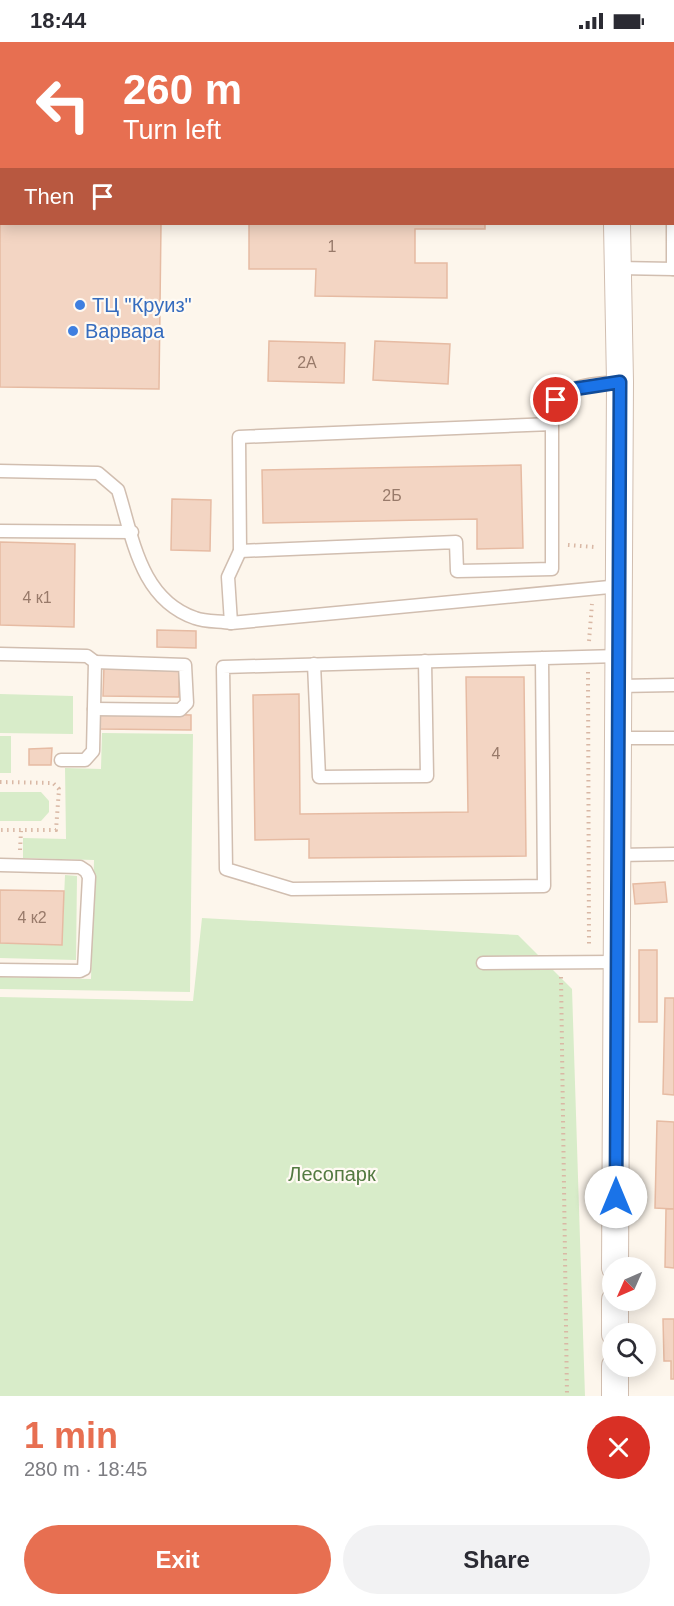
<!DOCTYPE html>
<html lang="en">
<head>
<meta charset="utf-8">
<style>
  :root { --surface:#fff; --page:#f2f2f3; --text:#2b2b33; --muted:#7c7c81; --accent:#e76f51 }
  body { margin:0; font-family:Helvetica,sans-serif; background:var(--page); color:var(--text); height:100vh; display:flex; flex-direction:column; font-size:22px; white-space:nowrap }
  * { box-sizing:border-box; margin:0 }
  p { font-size:20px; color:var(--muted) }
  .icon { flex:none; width:33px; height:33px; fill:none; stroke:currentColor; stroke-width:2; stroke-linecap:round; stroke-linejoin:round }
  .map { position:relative; height:1354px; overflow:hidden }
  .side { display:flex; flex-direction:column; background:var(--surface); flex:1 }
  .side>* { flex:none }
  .guide { position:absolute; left:0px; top:0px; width:675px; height:183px; box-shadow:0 3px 15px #0003; background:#e76f51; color:#fff; overflow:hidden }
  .needle { width:39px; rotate:225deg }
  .tools { position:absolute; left:602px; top:1215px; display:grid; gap:12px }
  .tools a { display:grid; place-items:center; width:54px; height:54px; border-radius:50%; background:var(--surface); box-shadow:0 3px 15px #0003; font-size:30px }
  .pin { position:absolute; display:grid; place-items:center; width:51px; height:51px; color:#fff; margin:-26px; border:3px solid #fff; border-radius:50%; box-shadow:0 2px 6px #0007 }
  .me { position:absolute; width:66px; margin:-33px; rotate:0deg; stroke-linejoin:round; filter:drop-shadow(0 0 4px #0008) }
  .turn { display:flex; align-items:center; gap:21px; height:126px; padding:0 24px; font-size:27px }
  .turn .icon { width:78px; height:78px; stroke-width:2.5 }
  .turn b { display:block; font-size:42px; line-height:51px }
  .then { display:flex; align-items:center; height:57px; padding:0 24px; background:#0003; gap:12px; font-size:22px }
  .round { display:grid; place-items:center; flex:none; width:63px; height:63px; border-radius:32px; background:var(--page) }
  .head { display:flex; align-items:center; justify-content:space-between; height:102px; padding:0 24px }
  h1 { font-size:36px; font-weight:700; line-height:45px; color:var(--accent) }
  .button { display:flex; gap:12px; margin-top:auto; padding:12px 24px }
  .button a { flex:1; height:69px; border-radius:36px; background:var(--accent); color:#fff; font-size:24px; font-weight:700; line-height:69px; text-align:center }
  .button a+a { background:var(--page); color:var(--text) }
  .status { display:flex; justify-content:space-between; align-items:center; height:42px; padding:0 30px; background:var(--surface); direction:ltr }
  .status svg { height:16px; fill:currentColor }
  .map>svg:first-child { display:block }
  .green { fill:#d8ecc9 }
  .building { fill:#f3d5c3; stroke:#e6bba3; stroke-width:1.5 }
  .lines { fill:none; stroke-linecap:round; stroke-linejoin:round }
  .lane-casing { stroke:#d1beb0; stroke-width:15 }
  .street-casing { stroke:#d1beb0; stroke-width:28 }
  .path { stroke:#d9b8a5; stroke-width:4; stroke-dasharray:1.5 4.5; stroke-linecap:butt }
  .lane { stroke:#fff; stroke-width:12 }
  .street { stroke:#fff; stroke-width:26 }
  .route-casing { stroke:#114b97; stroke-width:15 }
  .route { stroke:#1a73e8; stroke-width:10 }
  .shop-dot { fill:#3f7fe0; stroke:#fffaf3; stroke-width:2 }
  .labels { text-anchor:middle; stroke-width:4.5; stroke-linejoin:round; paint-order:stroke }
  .number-label { font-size:16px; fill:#987a6a }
  .shop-label { font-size:20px; fill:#366cbe; stroke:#fffaf3; text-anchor:start }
  .park-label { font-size:20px; fill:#537a41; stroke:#fffaf3 }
</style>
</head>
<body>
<div class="status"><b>18:44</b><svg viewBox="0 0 49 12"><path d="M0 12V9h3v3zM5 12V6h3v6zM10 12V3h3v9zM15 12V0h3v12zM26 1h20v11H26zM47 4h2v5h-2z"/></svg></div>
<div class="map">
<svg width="674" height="1354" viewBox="0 0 674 1354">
  <rect width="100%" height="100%" fill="#fdf6ec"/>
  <g class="green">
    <polygon points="0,652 73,654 73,692 0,691"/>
    <polygon points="102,691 193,692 190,950 0,947 0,935 91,937 94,818 23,816 23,796 66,797 65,726 101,727"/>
    <rect x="0" y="694" width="11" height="37"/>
    <polygon points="0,750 41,750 49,759 49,770 41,779 0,779"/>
    <polygon points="65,833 77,834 76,918 0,916 0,901 62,902"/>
    <polygon points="202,876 518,893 572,947 585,1354 0,1354 0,955 193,959"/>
  </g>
  <g class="building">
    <polygon points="0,53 2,182 161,182 159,347 0,345"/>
    <polygon points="249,182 485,182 485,187 415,187 415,221 447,221 447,256 315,254 316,227 249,227"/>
    <polygon points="269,299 345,301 344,341 268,339"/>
    <polygon points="375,299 450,302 448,342 373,338"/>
    <polygon points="521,423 523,506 477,507 477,477 263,481 262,428"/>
    <polygon points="172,457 211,458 210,509 171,508"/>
    <polygon points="0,500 75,502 74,585 0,583"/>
    <polygon points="157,588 196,589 196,606 157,605"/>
    <polygon points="104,624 179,626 179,655 103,654"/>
    <polygon points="466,635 524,635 526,814 309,816 309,797 255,798 253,653 299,652 300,772 468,770"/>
    <polygon points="100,671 191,673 191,688 100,687"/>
    <polygon points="52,706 51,723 29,723 29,707"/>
    <polygon points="665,840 667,860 635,862 633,842"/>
    <polygon points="0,848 64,849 62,903 0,901"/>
    <rect x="639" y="908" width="18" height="72"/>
    <polygon points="665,956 674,956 674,1053 663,1052"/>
    <polygon points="657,1079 674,1080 674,1167 655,1166"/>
    <polygon points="666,1167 674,1167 674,1226 665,1225"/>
    <polygon points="663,1277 674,1277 674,1337 671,1337 671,1319 664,1319"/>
  </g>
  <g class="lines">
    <g class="lane-casing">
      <g id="lane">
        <polyline points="383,0 383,2"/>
        <polyline points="673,0 673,2"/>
        <polyline points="161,2 161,0"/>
        <polyline points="290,2 290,0"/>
        <polyline points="0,45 2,45"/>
        <polyline points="673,182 673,227"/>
        <polyline points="618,226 674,227"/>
        <path d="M552,382L239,395L240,509L456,500L457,529L552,527V370C562,341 594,342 620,340"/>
        <path d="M0,429L98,431L118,448C133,496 140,557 195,576C205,580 220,579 231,581L620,544"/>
        <polyline points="0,489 132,490"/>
        <polyline points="231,581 228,535 240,509"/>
        <polyline points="0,612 87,614 95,620 93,709 85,718 61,718"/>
        <polyline points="542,616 544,844 292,847 226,827 223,625 619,614"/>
        <polyline points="314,622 319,735 427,734 425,619"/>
        <polyline points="619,644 674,643"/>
        <polyline points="94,667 180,668 187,661 185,623 95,620"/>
        <polyline points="619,696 674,696"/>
        <polyline points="618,813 674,812"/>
        <polyline points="0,823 80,825 86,829 89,835 84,927 80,929 0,928"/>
        <polyline points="483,921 617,920"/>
      </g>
    </g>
    <g class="street-casing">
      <g id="street">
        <polyline points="614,0 614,2"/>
        <polyline points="615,1226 620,340 617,182"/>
        <polyline points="615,1292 615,1258"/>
        <polyline points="615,1354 615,1324"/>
      </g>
    </g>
    <g class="path">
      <polyline points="568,503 594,505"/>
      <polyline points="589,599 592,562"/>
      <polyline points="588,630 589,905"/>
      <polyline points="0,740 53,741 59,747 56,788 0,788"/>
      <polyline points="20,808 21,789"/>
      <polyline points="561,935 567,1354"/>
    </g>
    <use href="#lane" class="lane"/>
    <use href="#street" class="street"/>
  </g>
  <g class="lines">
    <g class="route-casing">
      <polyline id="route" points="556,358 568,348 620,340 616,1155"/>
    </g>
    <use href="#route" class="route"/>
  </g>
  <g class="shop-dot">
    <circle cx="80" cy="263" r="6"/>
    <circle cx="73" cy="289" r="6"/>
  </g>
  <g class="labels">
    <g class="number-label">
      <text x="332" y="210">1</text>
      <text x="307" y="326">2А</text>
      <text x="392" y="459">2Б</text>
      <text x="37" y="561">4 к1</text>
      <text x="496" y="717">4</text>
      <text x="32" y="881">4 к2</text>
    </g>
    <g class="shop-label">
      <text x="92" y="270">ТЦ "Круиз"</text>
      <text x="85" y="296">Варвара</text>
    </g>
    <g class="park-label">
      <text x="332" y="1139">Лесопарк</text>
    </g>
  </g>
</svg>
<div class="tools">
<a><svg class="needle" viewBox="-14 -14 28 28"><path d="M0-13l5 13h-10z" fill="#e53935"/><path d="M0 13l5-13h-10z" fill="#7c7c81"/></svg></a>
<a><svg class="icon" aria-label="search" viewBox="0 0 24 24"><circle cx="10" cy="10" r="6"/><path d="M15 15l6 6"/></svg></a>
</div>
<div class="pin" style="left:556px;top:358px;background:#d93025"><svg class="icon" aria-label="arrive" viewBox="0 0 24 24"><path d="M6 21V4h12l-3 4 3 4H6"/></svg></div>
<svg class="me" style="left:616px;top:1155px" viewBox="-20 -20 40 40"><circle r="19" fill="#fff"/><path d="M0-13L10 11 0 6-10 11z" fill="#1a73e8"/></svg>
<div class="guide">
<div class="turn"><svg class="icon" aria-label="left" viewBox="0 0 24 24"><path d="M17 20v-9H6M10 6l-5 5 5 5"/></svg><div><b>260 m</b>Turn left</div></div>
<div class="then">Then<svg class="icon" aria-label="arrive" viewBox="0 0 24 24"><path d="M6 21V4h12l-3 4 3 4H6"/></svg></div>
</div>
</div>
<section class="side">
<div class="head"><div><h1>1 min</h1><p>280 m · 18:45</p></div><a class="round" style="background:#d93025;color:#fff"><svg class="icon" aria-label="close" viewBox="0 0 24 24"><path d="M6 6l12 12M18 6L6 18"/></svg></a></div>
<div class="button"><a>Exit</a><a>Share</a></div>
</section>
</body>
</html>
